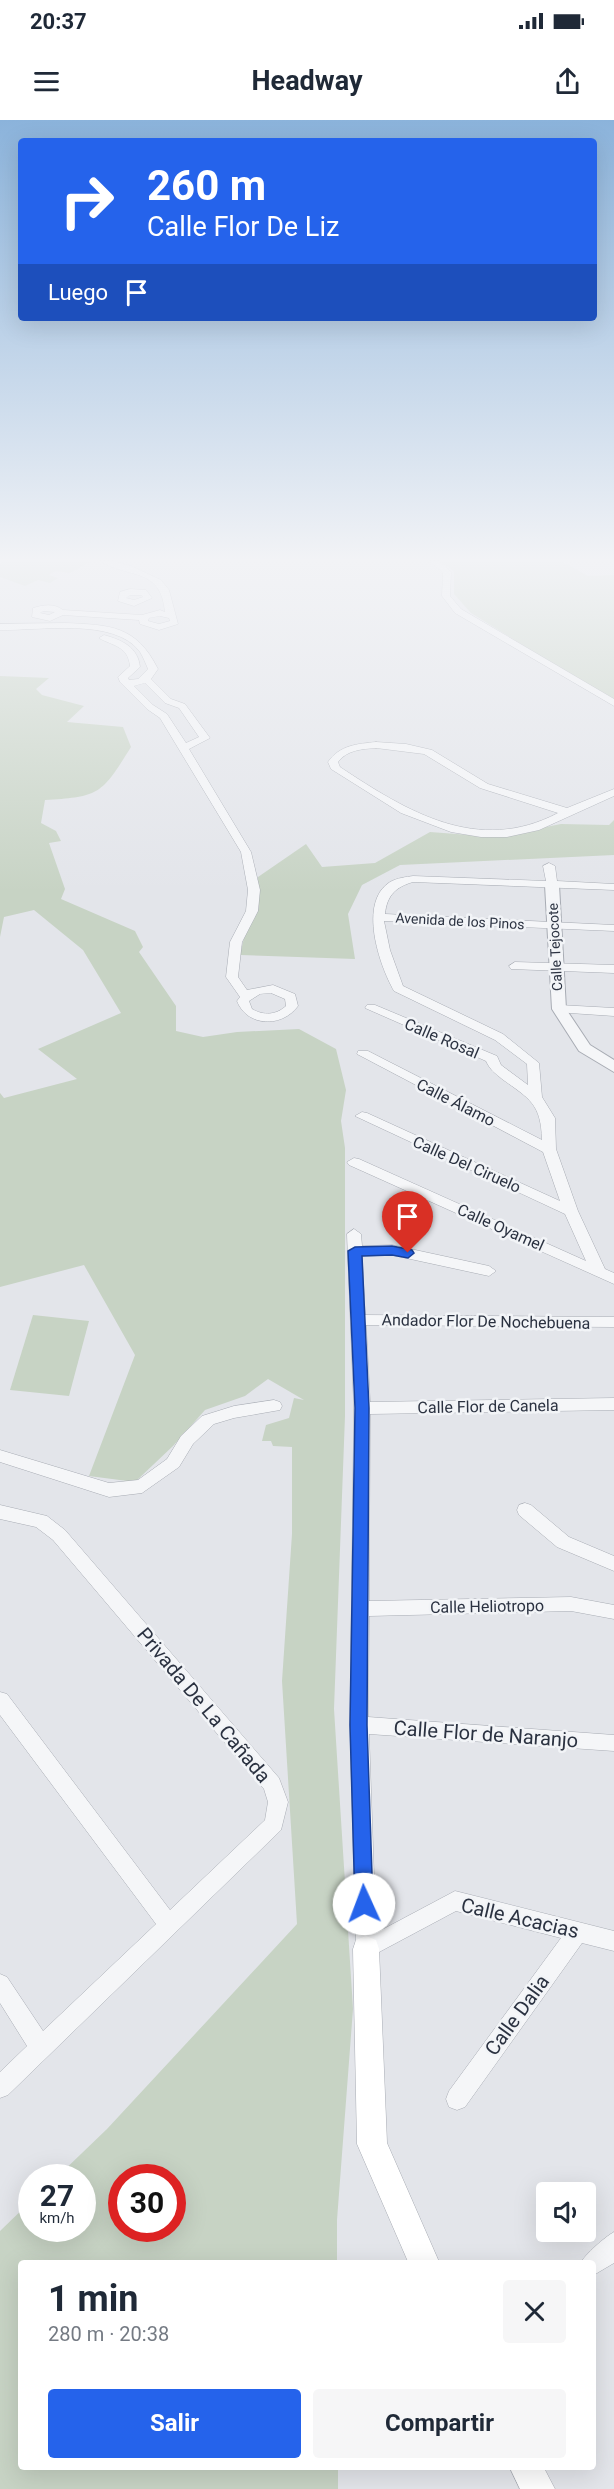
<!DOCTYPE html>
<html lang="es">
<head>
<meta charset="utf-8">
<style>
  :root { --surface:#fff; --page:#f6f6f7; --text:#1f2937; --muted:#747a83; --accent:#2563eb }
  body { margin:0; font-family:Roboto,sans-serif; background:var(--page); color:var(--text); height:100vh; display:flex; flex-direction:column; font-size:22px; white-space:nowrap }
  * { box-sizing:border-box; margin:0 }
  p { font-size:20px; color:var(--muted) }
  .icon { flex:none; width:33px; height:33px; fill:none; stroke:currentColor; stroke-width:2; stroke-linecap:round; stroke-linejoin:round }
  .map { position:relative; flex:1; overflow:hidden }
  .details { position:absolute; left:18px; top:2140px; width:578px; height:210px; display:flex; flex-direction:column; background:var(--surface); border-radius:6px; box-shadow:0 6px 24px #0002 }
  .details>* { flex:none }
  .banner { position:absolute; left:18px; top:18px; width:579px; height:183px; border-radius:6px; box-shadow:0 6px 24px #0002; background:#2563eb; color:#fff; overflow:hidden }
  .tools { position:absolute; left:536px; top:2062px; display:grid; gap:12px }
  .tools a { display:grid; place-items:center; width:60px; height:60px; border-radius:6px; background:var(--surface); box-shadow:0 6px 24px #0002; font-size:30px }
  .speed { position:absolute; left:18px; top:2044px; display:flex; gap:12px; font-size:30px; font-weight:700; text-align:center }
  .speed>* { display:grid; place-content:center; width:78px; height:78px; border-radius:50%; background:var(--surface); box-shadow:0 6px 24px #0002; line-height:1 }
  .speed small { font-size:15px; font-weight:400 }
  .speed .limit { border:9px solid #d22; background:#fff; color:#111 }
  .pin { position:absolute; display:grid; place-items:center; width:51px; height:51px; color:#fff; margin:-62px -26px; border-radius:50% 50% 50% 0; rotate:-45deg; box-shadow:0 0 6px #0007 }
  .pin .icon { rotate:45deg }
  .me { position:absolute; width:66px; margin:-33px; rotate:358deg; stroke-linejoin:round; filter:drop-shadow(0 0 4px #0008) }
  .turn { display:flex; align-items:center; gap:21px; height:126px; padding:0 30px; font-size:27px }
  .turn .icon { width:78px; height:78px; stroke-width:2.5 }
  .turn b { display:block; font-size:42px; line-height:51px }
  .then { display:flex; align-items:center; height:57px; padding:0 30px; background:#0003; gap:12px; font-size:22px }
  .round { display:grid; place-items:center; flex:none; width:63px; height:63px; border-radius:6px; background:var(--page) }
  .summary { display:flex; align-items:center; justify-content:space-between; height:102px; padding:0 30px }
  h1 { font-size:36px; font-weight:700; line-height:45px }
  .button { display:flex; gap:12px; margin-top:auto; padding:12px 30px }
  .button a { flex:1; height:69px; border-radius:6px; background:var(--accent); color:#fff; font-size:24px; font-weight:700; line-height:69px; text-align:center }
  .button a+a { background:var(--page); color:var(--text) }
  .status { display:flex; justify-content:space-between; align-items:center; height:42px; padding:0 30px; background:var(--surface); direction:ltr }
  .status svg { height:16px; fill:currentColor }
  header { display:flex; justify-content:space-between; align-items:center; height:78px; padding:0 30px; background:var(--surface); font-size:27px; font-weight:700 }
  .map>svg:first-child { display:block }
  .green { fill:#c7d3c4; fill-rule:evenodd }
  .lines { fill:none; stroke-linecap:round; stroke-linejoin:round }
  .minor-casing { stroke:#a8acb4; stroke-width:1 }
  .tertiary-casing { stroke:#a8acb4; stroke-width:2 }
  .secondary-casing { stroke:#a8acb4; stroke-width:1 }
  .minor { fill:#f5f6f8; fill-rule:evenodd }
  .tertiary { fill:#f5f6f8; fill-rule:evenodd }
  .secondary { fill:#fff; fill-rule:evenodd }
  .route { fill:#2563eb; stroke:#184099; stroke-width:1.5 }
  .labels { text-anchor:middle; stroke-width:5; stroke-linejoin:round; paint-order:stroke }
  .far-street-label { font-size:14px; fill:#2b3241; stroke:#f2f4f7 }
  .street-label { font-size:16px; fill:#2b3241; stroke:#f2f4f7 }
  .near-street-label { font-size:20px; fill:#2b3241; stroke:#f2f4f7 }
</style>
</head>
<body>
<div class="status"><b>20:37</b><svg viewBox="0 0 49 12"><path d="M0 12V9h3v3zM5 12V6h3v6zM10 12V3h3v9zM15 12V0h3v12zM26 1h20v11H26zM47 4h2v5h-2z"/></svg></div>
<header><svg class="icon" aria-label="menu" viewBox="0 0 24 24"><path d="M4 6h16M4 12h16M4 18h16"/></svg>Headway<svg class="icon" aria-label="share" viewBox="0 0 24 24"><path d="M12 15V3M7 8l5-5 5 5M5 13v7h14v-7"/></svg></header>
<div class="map">
<svg width="614" height="2369" viewBox="0 0 614 2369">
  <rect width="100%" height="100%" fill="#e3e5ea"/>
  <g class="green">
    <polygon points="24,441 92,441 70,453 55,451 49,455 58,458 50,463 38,460 25,466 0,457 0,443"/>
    <polygon points="439,441 561,441 588,456 614,455 614,582 471,493 454,474 454,451"/>
    <path d="M0,556L49,558L36,569L42,575L84,586L67,602L123,607L131,627C102,673 101,677 45,680L41,703L56,711L61,721L49,723L65,769L61,779L135,811L143,827L139,832L176,886V911L203,917L237,912L299,909L336,929L346,970L341,1001L345,1028V1296L334,1589L353,1889L337,2100V2143L21,2144V2348H338V2369H0V2111L31,2081L32,2109H82V2058H56L107,2009L297,1804L282,1561L292,1414V1327L273,1326L271,1321H262L266,1305L289,1298L294,1278L304,1280L268,1259L245,1276L205,1290L173,1326L135,1362L89,1356L135,1235L84,1145L0,1167V973L4,978L77,959L38,929L121,893L83,830L34,790L4,797L0,817ZM122,2058H172V2109H122Z"/>
    <polygon points="614,700 614,735 400,745 362,765 348,794 355,839 240,835 244,818 257,793 258,757 306,724 322,747 375,743 430,712 496,717 561,704 609,705"/>
    <polygon points="33,1195 89,1201 69,1276 10,1270"/>
  </g>
  <g class="lines">
    <g class="minor-casing">
      <g id="minor">
        <path d="M100,441H112L131,446L161,460L169,470L178,504L159,510L140,504L139,500L63,495L50,501L32,497L33,488C43,485 54,483 63,490L142,495L160,490L165,492C161,446 127,459 100,441ZM43,491L55,492L49,495L40,493ZM160,496L169,498L170,501L159,504L148,501L149,498Z"/>
        <polygon points="430,441 439,441 451,452 450,476 461,489 614,579 614,586 455,493 442,476 443,453"/>
        <path d="M130,469L146,470L152,478L134,486L118,481L120,472ZM130,475H141L143,477L134,480L126,478Z"/>
        <path d="M65,503C110,505 136,505 158,549L151,559L171,579L185,584L210,618L189,629L251,732L260,770L258,791L242,822L238,857L247,870L273,865L295,874L298,886C282,908 247,907 237,881L240,877L226,857L230,822L246,791L248,770L241,732L160,598L147,589L120,562L118,557L130,546C128,526 113,526 99,518L104,515C122,520 138,527 140,547L128,558L129,560L138,559L148,549C146,544 143,537 140,532C115,497 38,511 0,510V504ZM145,563L165,583L179,588L199,617L186,623L167,594L153,585L134,566ZM271,873L285,879L286,886C276,895 264,896 252,889L249,881L260,874Z"/>
        <path d="M376,622L406,624L432,630L488,664L567,688L614,669V676L539,710L507,717H481L451,712L401,693L331,649L328,642C340,625 357,624 376,622ZM376,628L424,634L480,668L558,693C478,735 408,692 340,647L338,642C347,630 362,629 376,628Z"/>
        <path d="M549,743L555,746L557,761L614,764V770L413,762C396,767 387,775 385,794L614,805V811L384,801L390,830L403,866L503,914L539,943L542,977L555,998L556,1029L578,1091L605,1149L614,1153V1164L349,1045L347,1042L354,1038L359,1039L586,1141L565,1094L355,996L362,992L367,993L560,1081L543,1032L357,934L358,931H368L542,1020C541,984 530,979 502,959C495,953 490,950 486,941L365,888L367,885H375L497,936L501,945L528,965L527,944L495,920L394,871C379,845 358,782 390,762C397,758 406,757 413,756L546,761L543,746Z"/>
        <polygon points="515,842 614,845 614,853 511,849 509,846"/>
        <polygon points="559,885 614,888 614,896 555,892 553,889"/>
        <polygon points="354,1109 361,1114 362,1126 392,1125 489,1146 496,1151 489,1156 392,1135 362,1136 365,1195 614,1197 614,1207 366,1205 370,1282 614,1278 614,1290 370,1294 369,1481 571,1477 614,1485 614,1499 571,1491 369,1496 368,1597 614,1615 614,1631 369,1614 376,1813 455,1771 614,1811 614,1831 582,1823 465,1987 457,1990 449,1987 446,1979 449,1971 561,1818 456,1791 366,1839 359,1836 356,1829 350,1605 354,1288 347,1114"/>
        <polygon points="274,1280 280,1282 282,1286 280,1290 234,1298 214,1304 193,1324 179,1347 142,1373 109,1377 0,1342 0,1330 109,1363 138,1360 167,1339 181,1316 202,1296 234,1286"/>
        <polygon points="525,1383 531,1385 569,1417 614,1436 614,1451 557,1427 519,1395 517,1390 519,1385"/>
        <polygon points="0,1385 47,1396 65,1410 279,1658 288,1682 281,1710 8,1975 0,1978 0,1952 27,1926 0,1883 0,1854 7,1857 43,1911 156,1804 0,1595 0,1572 7,1574 170,1790 265,1700 268,1682 264,1669 53,1420 36,1407 0,1399"/>
        <path d="M614,2112V2143L592,2156V2144H580C584,2135 606,2116 614,2112Z"/>
      </g>
    </g>
    <g class="tertiary-casing">
      <polygon id="tertiary" points="552,761 559,765 566,889 590,925 614,940 614,952 579,931 552,889 545,765"/>
    </g>
    <g class="secondary-casing">
      <g id="secondary">
        <polygon points="366,1816 376,1820 379,1829 387,2023 440,2144 409,2144 357,2024 353,1829 356,1820"/>
        <polygon points="510,2348 544,2348 555,2369 520,2369"/>
      </g>
    </g>
    <use href="#minor" class="minor"/>
    <use href="#tertiary" class="tertiary"/>
    <use href="#secondary" class="secondary"/>
  </g>
  <linearGradient id="sky" x2="0" y2="1"><stop stop-color="#8bb3db"/><stop offset="0.57" stop-color="#f2f3f6"/><stop offset="1" stop-color="#f2f3f6" stop-opacity="0"/></linearGradient>
  <rect width="614" height="772" fill="url(#sky)"/>
  <polygon class="route" points="392,1126 412,1130 414,1133 408,1138 392,1135 362,1136 369,1288 367,1605 373,1784 371,1791 364,1793 358,1791 355,1784 350,1605 355,1288 348,1131 355,1127"/>
  <g class="labels">
    <g class="far-street-label">
      <text transform="translate(460 801) rotate(3)" y="5">Avenida de los Pinos</text>
      <text transform="translate(555 827) rotate(-93)" y="5">Calle Tejocote</text>
    </g>
    <g class="street-label">
      <text transform="translate(442 918) rotate(23)" y="6">Calle Rosal</text>
      <text transform="translate(456 982) rotate(27)" y="6">Calle Álamo</text>
      <text transform="translate(467 1044) rotate(24)" y="6">Calle Del Ciruelo</text>
      <text transform="translate(501 1107) rotate(24)" y="6">Calle Oyamel</text>
      <text transform="translate(486 1201) rotate(1)" y="6">Andador Flor De Nochebuena</text>
      <text transform="translate(488 1286) rotate(-1)" y="6">Calle Flor de Canela</text>
      <text transform="translate(487 1486) rotate(-1)" y="6">Calle Heliotropo</text>
    </g>
    <g class="near-street-label">
      <text transform="translate(204 1585) rotate(50)" y="7">Privada De La Cañada</text>
      <text transform="translate(486 1614) rotate(4)" y="7">Calle Flor de Naranjo</text>
      <text transform="translate(520 1798) rotate(13)" y="7">Calle Acacias</text>
      <text transform="translate(517 1895) rotate(-54)" y="7">Calle Dalia</text>
    </g>
  </g>
</svg>
<div class="tools">
<a><svg class="icon" aria-label="sound" viewBox="0 0 24 24"><path d="M4 9h4l5-4v14l-5-4H4zM17 9q2 3 0 6"/></svg></a>
</div>
<div class="speed"><div>27<small>km/h</small></div><div class="limit">30</div></div>
<div class="pin" style="left:408px;top:1133px;background:#d93025"><svg class="icon" aria-label="arrive" viewBox="0 0 24 24"><path d="M6 21V4h12l-3 4 3 4H6"/></svg></div>
<svg class="me" style="left:364px;top:1784px" viewBox="-20 -20 40 40"><circle r="19" fill="#fff"/><path d="M0-13L10 11 0 6-10 11z" fill="#2563eb"/></svg>
<div class="banner">
<div class="turn"><svg class="icon" aria-label="right" viewBox="0 0 24 24"><path d="M7 20v-9h11M14 6l5 5-5 5"/></svg><div><b>260 m</b>Calle Flor De Liz</div></div>
<div class="then">Luego<svg class="icon" aria-label="arrive" viewBox="0 0 24 24"><path d="M6 21V4h12l-3 4 3 4H6"/></svg></div>
</div>
<section class="details">
<div class="summary"><div><h1>1 min</h1><p>280 m · 20:38</p></div><a class="round"><svg class="icon" aria-label="close" viewBox="0 0 24 24"><path d="M6 6l12 12M18 6L6 18"/></svg></a></div>
<div class="button"><a>Salir</a><a>Compartir</a></div>
</section>
</div>
</body>
</html>
